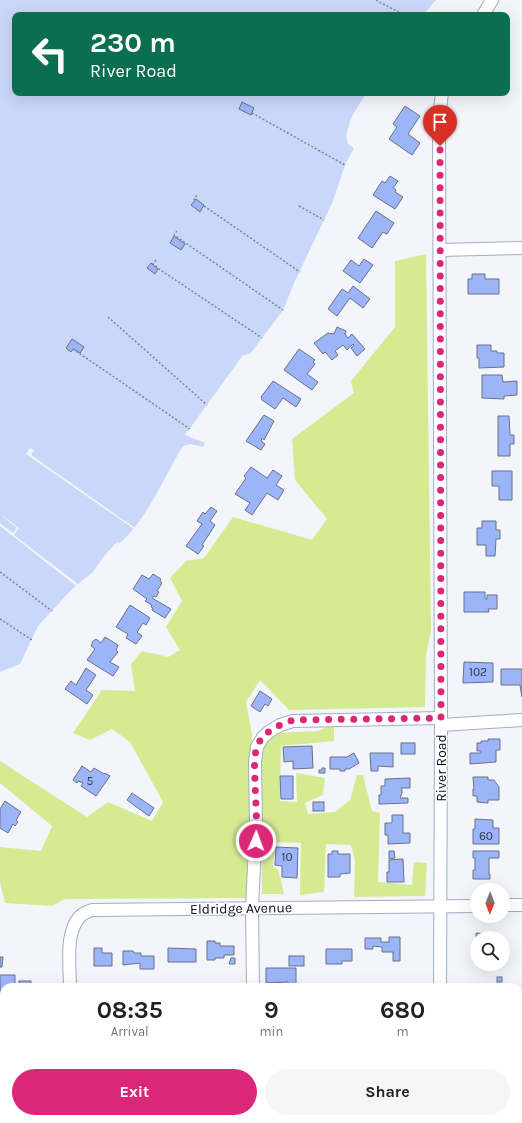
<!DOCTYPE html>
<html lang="en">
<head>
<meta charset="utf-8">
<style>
  :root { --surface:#fff; --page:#f6f6f6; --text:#202124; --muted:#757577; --accent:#db2777 }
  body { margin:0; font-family:Karla,sans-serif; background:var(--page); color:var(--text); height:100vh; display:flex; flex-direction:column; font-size:15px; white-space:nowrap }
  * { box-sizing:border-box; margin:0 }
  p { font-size:13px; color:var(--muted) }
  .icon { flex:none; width:22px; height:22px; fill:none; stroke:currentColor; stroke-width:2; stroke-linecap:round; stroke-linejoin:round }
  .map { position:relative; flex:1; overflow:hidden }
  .sheet { position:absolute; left:0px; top:983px; width:522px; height:140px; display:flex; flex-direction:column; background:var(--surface); border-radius:12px 12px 0 0; box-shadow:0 4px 16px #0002 }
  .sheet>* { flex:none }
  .hud { position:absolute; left:12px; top:12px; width:498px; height:84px; border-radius:8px; box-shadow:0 4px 16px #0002; background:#0b6e4f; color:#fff; overflow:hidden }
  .needle { width:26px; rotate:181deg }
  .tools { position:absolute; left:470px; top:883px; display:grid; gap:8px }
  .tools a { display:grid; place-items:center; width:40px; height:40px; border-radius:50%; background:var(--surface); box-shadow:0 4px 16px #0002; font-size:20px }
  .pin { position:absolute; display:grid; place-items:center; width:34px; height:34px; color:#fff; margin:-41px -17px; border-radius:50% 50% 50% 0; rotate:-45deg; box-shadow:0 0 4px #0007 }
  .pin .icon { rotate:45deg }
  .me { position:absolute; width:44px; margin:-22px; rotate:2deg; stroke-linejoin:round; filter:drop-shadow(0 0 3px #0008) }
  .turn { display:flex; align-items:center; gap:14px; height:84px; padding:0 12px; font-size:18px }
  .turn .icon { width:52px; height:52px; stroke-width:2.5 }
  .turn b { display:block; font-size:28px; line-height:34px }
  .eta { display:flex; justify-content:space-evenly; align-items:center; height:68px; text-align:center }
  .eta b { font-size:24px; font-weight:700; line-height:28px }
  .button { display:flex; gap:8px; margin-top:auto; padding:8px 12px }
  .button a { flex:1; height:46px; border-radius:24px; background:var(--accent); color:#fff; font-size:16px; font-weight:700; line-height:46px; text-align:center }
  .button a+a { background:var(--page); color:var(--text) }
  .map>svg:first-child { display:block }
  .green { fill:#d4eb92 }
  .water { fill:#c9d7f9 }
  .pier { fill:#f3f5fb }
  .building { fill:#9cb5f8; stroke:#677187 }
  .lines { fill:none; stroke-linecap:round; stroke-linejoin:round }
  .minor-casing { stroke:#a2acc4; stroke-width:14 }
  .highway-casing { stroke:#6d8135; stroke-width:20 }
  .path { stroke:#81838b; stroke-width:1.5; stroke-dasharray:2 2; stroke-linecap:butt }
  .minor { stroke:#fff; stroke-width:12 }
  .highway { stroke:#a3bf45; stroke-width:18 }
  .route { stroke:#db2777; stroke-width:7; stroke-dasharray:0 12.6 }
  .labels { text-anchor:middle; stroke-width:3; stroke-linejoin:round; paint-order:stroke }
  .number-label { font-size:12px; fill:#2e374e }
  .street-label { font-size:14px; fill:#0a0d16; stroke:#fff }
</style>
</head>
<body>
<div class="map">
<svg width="522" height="1123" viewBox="0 0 522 1123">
  <rect width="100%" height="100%" fill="#f3f5fb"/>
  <g class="green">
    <polygon points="426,254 431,630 426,655 425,707 289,710 260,680 246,702 252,734 246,898 65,899 52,906 5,903 0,882 0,847 41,851 52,826 0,783 0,761 87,817 108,802 152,821 163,802 130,742 112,729 90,740 73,733 102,690 135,691 131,664 142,651 168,657 180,650 166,627 182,601 170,578 186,561 204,558 233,517 312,540 327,519 295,480 292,439 354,393 351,381 395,327 395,261"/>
    <polygon points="334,724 334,741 281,746 280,801 297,802 296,773 325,778 323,795 305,803 308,814 335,812 350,800 357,775 363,775 372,811 380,813 378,882 412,885 414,862 427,863 425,896 354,897 355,860 351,845 326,844 324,892 300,895 301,843 275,842 273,867 278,869 284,894 262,894 261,772 264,745 275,733 318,731"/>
  </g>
  <path class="water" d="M0,0H436L423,15H15V93H366L351,118L346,135L348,144L354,148L345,165L333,201L295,281L283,310L250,354L243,355L185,435L205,443L203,447L191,444L183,446C162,480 150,515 120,543L117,542L104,556L93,572L72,589L38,626L20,664L0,672Z"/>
  <g class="pier">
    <polygon points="30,448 34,450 31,455 135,528 134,529 26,454"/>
    <polygon points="2,516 3,516 19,528 14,535 78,584 76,586 0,526 0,523 13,533 17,528"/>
  </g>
  <g class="building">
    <polygon points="242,102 254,108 251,115 239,109"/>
    <polygon points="405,106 420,116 408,134 420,143 412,155 389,139 397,127 393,124"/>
    <polygon points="390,176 398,181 393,188 396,190 395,192 403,197 395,209 373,195 382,181 385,183"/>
    <polygon points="196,199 204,205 200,212 191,205"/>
    <polygon points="376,211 394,223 387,234 383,232 372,248 358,238"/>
    <polygon points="174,236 185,244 181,250 170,243"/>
    <polygon points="364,259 373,265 360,283 343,271 351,260 359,266"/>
    <polygon points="151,263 158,269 155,274 147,268"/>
    <polygon points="472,274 485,274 485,279 499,279 499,294 468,294 468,279 472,279"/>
    <polygon points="353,286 370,299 363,308 350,298 337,316 328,309 342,289 348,293"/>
    <polygon points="337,327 346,331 345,334 348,338 352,334 365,349 357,356 351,348 354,345 353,344 347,350 343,345 335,351 338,355 332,360 325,352 323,354 314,343 328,333 334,334"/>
    <polygon points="72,339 84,347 80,353 73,349 71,352 66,348"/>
    <polygon points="477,345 491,345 491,351 497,351 497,353 504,353 504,367 479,368 479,358 477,358"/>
    <polygon points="299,349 315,360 313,362 315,364 307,374 318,382 312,390 284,370"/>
    <polygon points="482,375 502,375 503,382 517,381 517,395 504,396 504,399 482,398"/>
    <polygon points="273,381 301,399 296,407 283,398 275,409 262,400 261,397"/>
    <polygon points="264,415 274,421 264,440 262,438 261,441 265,444 261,450 246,441"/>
    <polygon points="498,416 509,416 510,435 514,435 514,444 510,444 510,456 498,456"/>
    <polygon points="251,467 267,478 273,470 282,476 276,485 284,490 278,500 267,493 252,515 245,510 250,503 235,494 246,478 244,476"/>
    <polygon points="492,471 512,471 512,500 499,500 499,486 492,486"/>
    <polygon points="211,507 217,511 210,521 215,525 202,545 204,546 198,554 186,546 202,524 197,521 203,512 205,514"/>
    <polygon points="482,521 496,521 496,530 500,530 500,539 496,539 495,556 486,556 486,545 477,545 477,528 482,528"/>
    <polygon points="153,574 161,579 160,581 162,583 157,591 159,592 156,597 154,596 152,598 171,609 165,618 152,610 153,608 151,607 152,605 145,601 147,599 133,589 142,575 149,579"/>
    <polygon points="464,592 485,592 485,599 487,599 487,595 497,595 497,609 488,609 489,612 464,612"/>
    <polygon points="130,605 150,618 146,625 143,623 137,632 142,636 136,644 126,638 128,634 116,627"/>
    <polygon points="105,637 118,645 116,650 118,652 110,662 119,667 113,676 87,660 95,649 91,646 93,641 96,639 101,643"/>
    <polygon points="464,662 493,663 493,682 463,683"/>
    <polygon points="86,668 96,675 86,690 93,695 87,704 65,689 71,681 76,685"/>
    <polygon points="501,669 522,669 522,697 520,685 501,685"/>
    <polygon points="260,691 272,699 268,706 265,704 260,712 251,706"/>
    <polygon points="488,739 500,739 500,750 496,750 496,762 470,764 470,753 481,753 481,751 477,751 477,743 481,743 481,741 488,741"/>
    <rect x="401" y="743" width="14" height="11"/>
    <polygon points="312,746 313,768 293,769 293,761 284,762 283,747"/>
    <polygon points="354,753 359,763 349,769 345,769 345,771 340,771 340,769 330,769 330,757 347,757"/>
    <polygon points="370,753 393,753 393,767 378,766 378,771 371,771"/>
    <polygon points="82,766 91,772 94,768 104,774 105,773 110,776 96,796 81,786 83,783 78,781 77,783 73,780"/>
    <polygon points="322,768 325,768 325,773 319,773 319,770 322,770"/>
    <polygon points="280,776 293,776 293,799 281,799"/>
    <polygon points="473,777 488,777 488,780 494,780 499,787 499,800 488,800 488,803 477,802 477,796 473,796 473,789 474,790"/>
    <polygon points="410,778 410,788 401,788 402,789 402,793 400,798 408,798 408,803 379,804 379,795 381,795 381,786 385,786 385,779"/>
    <polygon points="132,793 154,808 149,816 127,800"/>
    <polygon points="5,801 21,812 16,820 18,822 15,826 13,824 8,833 0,828 0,809"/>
    <rect x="313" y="802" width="11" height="9"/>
    <polygon points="392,815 403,815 403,833 410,833 410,843 388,844 388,835 385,835 385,823 392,823"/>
    <polygon points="475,819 493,820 493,828 499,828 499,844 473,844 473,829 475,829"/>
    <polygon points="276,847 298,848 297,878 282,877 282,866 275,865"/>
    <polygon points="332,851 338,851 338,854 350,854 350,873 340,874 340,877 328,877 328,854 332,854"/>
    <polygon points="389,851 394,851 395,858 389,859"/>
    <polygon points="473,851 499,851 499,858 489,858 489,874 490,874 490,879 473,879 473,870 475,870 475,858 473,858"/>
    <polygon points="403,859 404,882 387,882 387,872 389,872 389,860"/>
    <polygon points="476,933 487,934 487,938 490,938 477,938 477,956 472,956 472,946 476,946"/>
    <polygon points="389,937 400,937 400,961 393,961 393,952 382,952 382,947 373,946 373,949 365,949 365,938 381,938 381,942 389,942"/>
    <polygon points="207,941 215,941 215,943 220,943 220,946 234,946 234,955 224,955 224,958 215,958 215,960 207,960"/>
    <polygon points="94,948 102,948 102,953 112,953 112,966 94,966"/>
    <polygon points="168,948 196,949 196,962 168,962"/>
    <polygon points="326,949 352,949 352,961 342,961 342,964 326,964"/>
    <polygon points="123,951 133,951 134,953 141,953 141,956 154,956 154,969 140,969 140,963 123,965"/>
    <rect x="289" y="956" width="15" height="10"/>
    <polygon points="0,957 3,957 2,967 0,967"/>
    <polygon points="231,958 235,958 235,964 229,964"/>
    <polygon points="266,968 296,968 296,985 304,985 304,987 288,987 288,982 266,983"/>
    <polygon points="0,975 15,975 15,987 4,987 3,997 0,997"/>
    <rect x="497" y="977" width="5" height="5"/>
    <rect x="19" y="981" width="12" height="6"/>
  </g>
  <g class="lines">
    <g class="minor-casing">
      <g id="minor">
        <polyline points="483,15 492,0"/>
        <polyline points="440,250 522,248"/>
        <polyline points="441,725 522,720"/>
        <polyline points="503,905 522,905"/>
        <path d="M70,987C70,966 64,928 83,914C86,912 90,911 92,910L477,906"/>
        <polyline points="253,987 252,907 256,827 255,762 257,747 263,737 270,731 280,725 293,721 441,718"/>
        <polyline points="440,987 441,725 439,117 442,93"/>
        <polyline points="0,1009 4,1009"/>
      </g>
    </g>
    <g class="highway-casing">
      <g id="highway">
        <polyline points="0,1045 4,1045"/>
        <polyline points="518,1085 522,1085"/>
        <polyline points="0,1094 4,1094"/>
        <polyline points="324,1119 381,1123"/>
      </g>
    </g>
    <g class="path">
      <polyline points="376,0 404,15"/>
      <polyline points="252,113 345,165"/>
      <polyline points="195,200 194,199 197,195"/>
      <polyline points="204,206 300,272"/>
      <polyline points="299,206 324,220"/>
      <polyline points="177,231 174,235 283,310"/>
      <polyline points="156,260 153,264 159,269 262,338"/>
      <polyline points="108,317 207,405"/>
      <polyline points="73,349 190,429"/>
      <polyline points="0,572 52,611"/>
      <polyline points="0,619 32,640"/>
    </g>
    <use href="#minor" class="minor"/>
    <use href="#highway" class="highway"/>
  </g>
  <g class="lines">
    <path class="route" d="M256,841C257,822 256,803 255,785C255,773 253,759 257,747C262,732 279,725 293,720L441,718L440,146"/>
  </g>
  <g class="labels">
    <g class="number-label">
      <text x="478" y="676">102</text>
      <text x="90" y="785">5</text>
      <text x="486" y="840">60</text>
      <text x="287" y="861">10</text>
    </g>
    <g class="street-label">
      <text transform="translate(441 768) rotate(-90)" y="5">River Road</text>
      <text transform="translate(241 908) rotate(-1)" y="5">Eldridge Avenue</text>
    </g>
  </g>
</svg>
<div class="tools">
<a><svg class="needle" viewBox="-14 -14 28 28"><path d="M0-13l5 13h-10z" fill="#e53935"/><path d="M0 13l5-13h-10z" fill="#757577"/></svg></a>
<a><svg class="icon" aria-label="search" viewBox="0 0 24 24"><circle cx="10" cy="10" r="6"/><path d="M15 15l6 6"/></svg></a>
</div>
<div class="pin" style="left:440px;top:146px;background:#d93025"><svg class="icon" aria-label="arrive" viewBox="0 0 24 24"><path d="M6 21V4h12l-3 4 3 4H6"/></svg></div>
<svg class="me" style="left:256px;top:841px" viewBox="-20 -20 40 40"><circle r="17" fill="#db2777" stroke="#fff" stroke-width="3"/><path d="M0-11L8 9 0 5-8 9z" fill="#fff"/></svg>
<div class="hud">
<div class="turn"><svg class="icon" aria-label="left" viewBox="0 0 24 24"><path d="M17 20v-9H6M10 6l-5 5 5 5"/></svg><div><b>230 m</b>River Road</div></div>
</div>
<section class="sheet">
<div class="eta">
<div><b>08:35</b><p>Arrival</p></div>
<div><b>9</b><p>min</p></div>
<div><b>680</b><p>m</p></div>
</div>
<div class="button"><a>Exit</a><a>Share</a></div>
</section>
</div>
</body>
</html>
